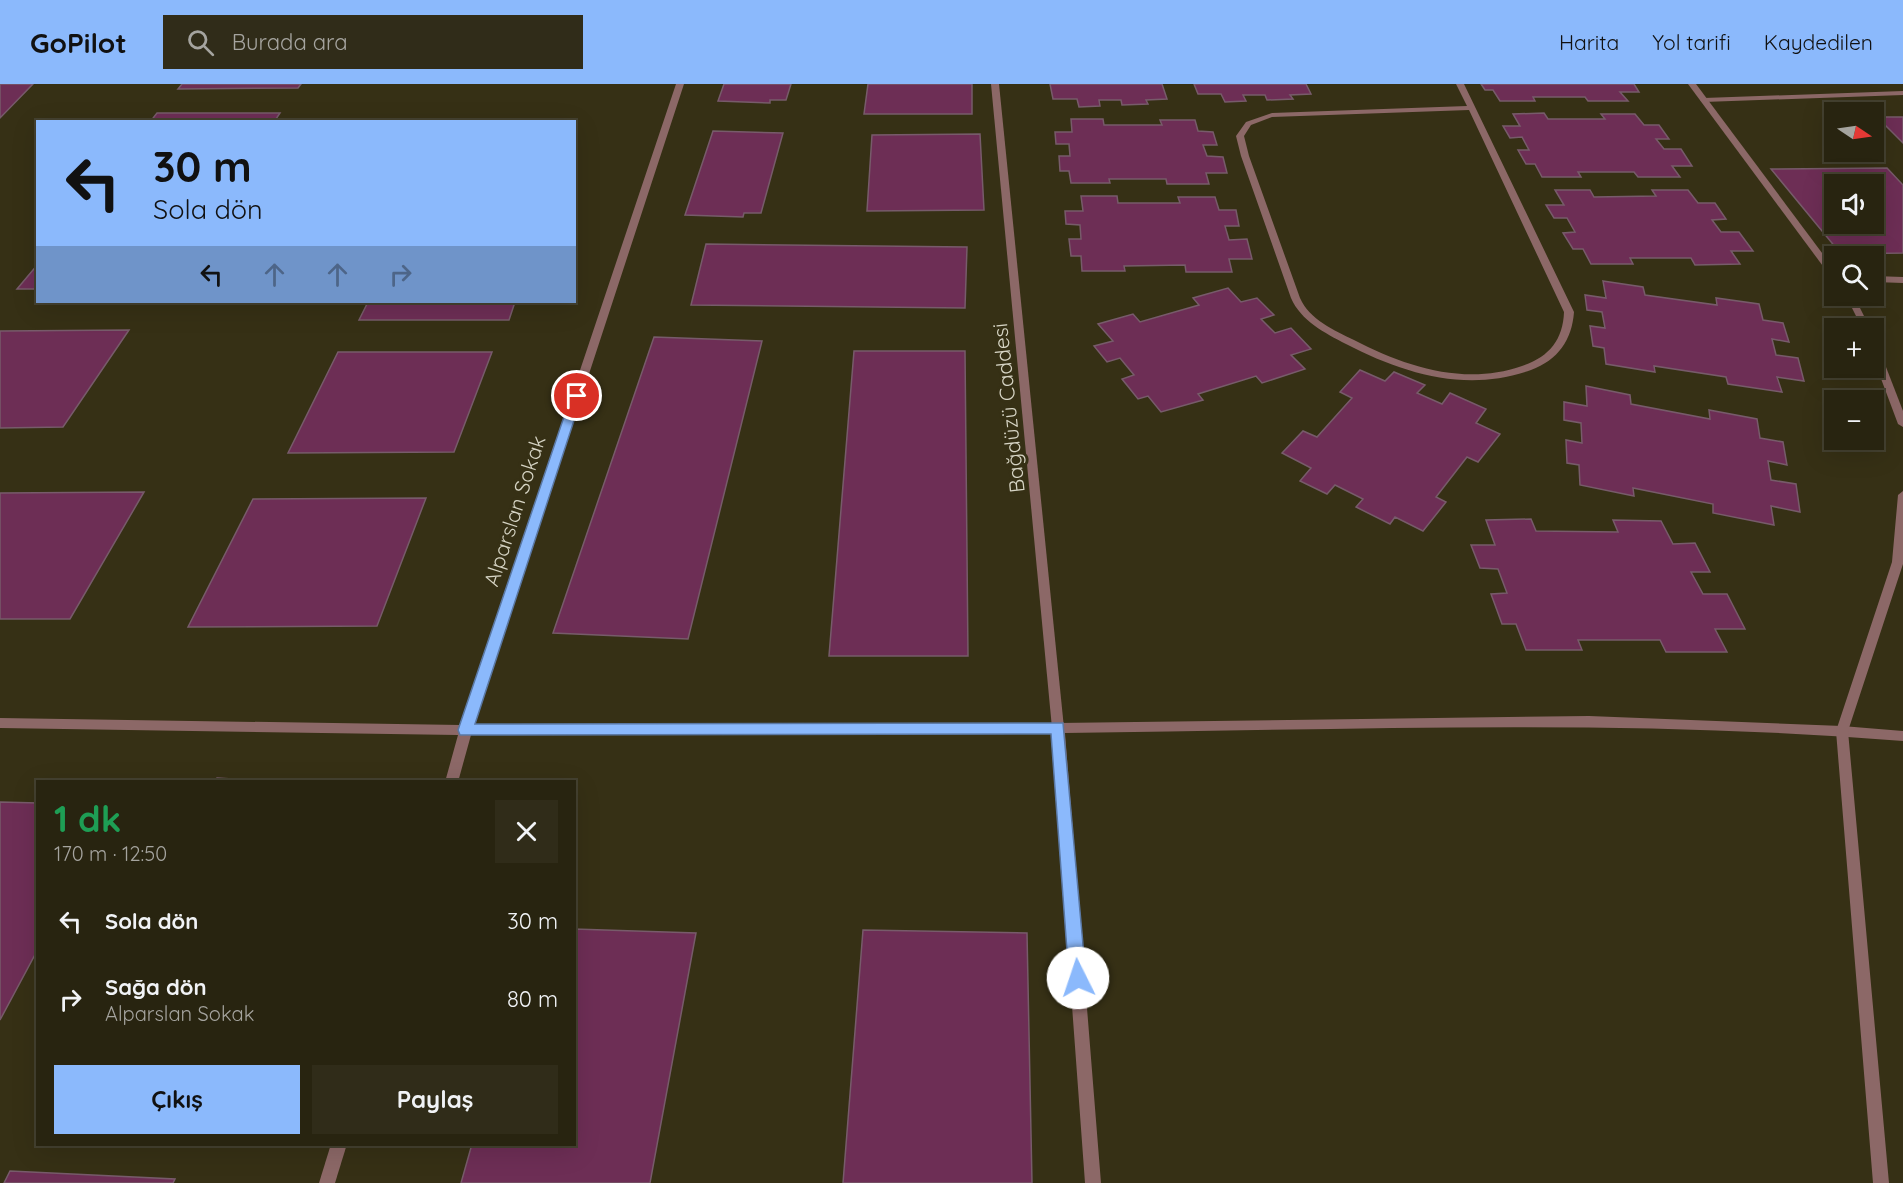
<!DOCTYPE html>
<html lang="tr">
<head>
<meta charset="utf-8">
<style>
  :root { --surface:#282410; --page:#302c19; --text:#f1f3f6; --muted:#a5a49f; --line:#444130; --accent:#8bb9fc }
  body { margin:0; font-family:Quicksand,sans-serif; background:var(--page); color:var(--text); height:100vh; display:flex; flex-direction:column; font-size:22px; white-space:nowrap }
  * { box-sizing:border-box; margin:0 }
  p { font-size:20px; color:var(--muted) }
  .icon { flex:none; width:33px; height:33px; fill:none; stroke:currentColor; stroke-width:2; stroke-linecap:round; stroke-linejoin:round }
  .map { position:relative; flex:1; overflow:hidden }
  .drawer { position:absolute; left:36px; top:696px; width:540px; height:366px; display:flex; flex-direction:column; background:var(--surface); border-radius:0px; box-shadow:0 6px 24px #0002,0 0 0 2px var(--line) }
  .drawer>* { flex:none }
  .banner { position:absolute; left:36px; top:36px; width:540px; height:183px; border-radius:0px; box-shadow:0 6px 24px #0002,0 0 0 2px var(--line); background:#8bb9fc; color:#111; overflow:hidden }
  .needle { width:39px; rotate:103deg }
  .buttons { position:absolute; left:1824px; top:18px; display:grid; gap:12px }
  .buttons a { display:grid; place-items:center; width:60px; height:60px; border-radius:0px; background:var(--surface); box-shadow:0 6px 24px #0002,0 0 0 2px var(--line); font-size:30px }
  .pin { position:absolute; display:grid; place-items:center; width:51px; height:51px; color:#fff; margin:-26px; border:3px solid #fff; border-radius:50%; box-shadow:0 2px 6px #0007 }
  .me { position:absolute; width:66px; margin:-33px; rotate:356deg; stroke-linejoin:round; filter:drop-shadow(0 0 4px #0008) }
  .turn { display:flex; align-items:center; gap:21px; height:126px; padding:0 18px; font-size:27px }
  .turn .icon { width:78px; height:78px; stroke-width:2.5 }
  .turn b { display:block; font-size:42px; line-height:51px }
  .lanes { display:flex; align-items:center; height:57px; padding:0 18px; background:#0003; justify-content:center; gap:30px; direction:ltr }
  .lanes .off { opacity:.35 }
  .round { display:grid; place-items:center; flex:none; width:63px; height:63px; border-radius:0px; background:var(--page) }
  .headline { display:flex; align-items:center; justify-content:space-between; height:102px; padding:0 18px }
  h1 { font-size:36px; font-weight:700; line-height:45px; color:#1e9e55 }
  .button { display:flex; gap:12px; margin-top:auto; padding:12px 18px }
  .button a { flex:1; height:69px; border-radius:0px; background:var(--accent); color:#111; font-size:24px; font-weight:700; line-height:69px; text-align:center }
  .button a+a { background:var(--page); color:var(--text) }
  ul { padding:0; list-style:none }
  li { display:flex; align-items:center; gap:18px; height:78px; padding:0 18px }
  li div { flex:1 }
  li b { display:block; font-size:22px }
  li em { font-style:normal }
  header { display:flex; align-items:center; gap:36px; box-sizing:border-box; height:84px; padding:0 30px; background:var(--accent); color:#111 }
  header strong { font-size:28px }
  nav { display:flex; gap:33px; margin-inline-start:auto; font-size:21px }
  .search { width:420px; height:54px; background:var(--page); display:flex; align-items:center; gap:15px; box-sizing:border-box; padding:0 21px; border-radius:0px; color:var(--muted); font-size:22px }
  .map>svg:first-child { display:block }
  .building { fill:#6d2e55; stroke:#775b6a; stroke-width:1.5; fill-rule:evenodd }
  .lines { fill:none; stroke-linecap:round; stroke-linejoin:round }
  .service { fill:#8c6867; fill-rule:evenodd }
  .minor { fill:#8c6867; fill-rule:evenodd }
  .tertiary { fill:#8c6867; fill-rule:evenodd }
  .route { fill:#8bb9fc; stroke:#5a78a4; stroke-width:1.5 }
  .labels { text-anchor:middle; stroke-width:6; stroke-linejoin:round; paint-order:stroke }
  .street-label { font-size:21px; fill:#d6d4c4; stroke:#363015 }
</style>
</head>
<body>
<header>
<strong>GoPilot</strong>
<div class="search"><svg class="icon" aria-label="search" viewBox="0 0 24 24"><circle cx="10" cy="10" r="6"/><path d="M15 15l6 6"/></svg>Burada ara</div>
<nav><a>Harita</a><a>Yol tarifi</a><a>Kaydedilen</a></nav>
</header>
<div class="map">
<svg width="1903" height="1099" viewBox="0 0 1903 1099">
  <rect width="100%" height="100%" fill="#363015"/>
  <g class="building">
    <polygon points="0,0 33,0 0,34"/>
    <polygon points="182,0 301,0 298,4 178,5"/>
    <polygon points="724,0 791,0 786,16 770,16 770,19 718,17"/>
    <polygon points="868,0 972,0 972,30 864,30"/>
    <polygon points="1050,0 1162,0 1167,15 1146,16 1148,20 1122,21 1121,16 1099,16 1100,22 1079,23 1077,15 1053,15"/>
    <polygon points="1194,0 1306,0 1311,10 1290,11 1293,15 1267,16 1265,11 1243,11 1246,17 1225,18 1221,10 1198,10"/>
    <polygon points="1481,0 1634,0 1639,8 1620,8 1628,17 1588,17 1585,13 1533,13 1535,17 1500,17 1493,6 1485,6"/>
    <polygon points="157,29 280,29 274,38 150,38"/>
    <polygon points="1544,29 1548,35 1605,35 1601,30 1635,30 1644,41 1659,41 1669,55 1656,55 1664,65 1681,65 1692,82 1672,82 1680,93 1638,93 1634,88 1578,88 1581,93 1542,93 1535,80 1526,80 1518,66 1529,66 1522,53 1510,54 1503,42 1520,42 1513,30"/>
    <polygon points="1877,33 1903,33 1903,59"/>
    <polygon points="1071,35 1103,35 1104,41 1162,41 1160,36 1195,36 1198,47 1213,48 1217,61 1203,61 1207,72 1223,73 1227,89 1206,89 1209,100 1167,100 1166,95 1109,95 1110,99 1071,99 1069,87 1060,87 1059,72 1070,72 1069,60 1056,60 1055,48 1072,48"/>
    <polygon points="713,47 783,49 761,129 744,129 743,133 685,131"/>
    <polygon points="980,50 984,126 867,127 872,51"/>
    <path d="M1887,84L1903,101V169L1841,170L1771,85ZM1834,100H1874V140H1834Z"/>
    <polygon points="1555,106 1590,106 1594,113 1656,112 1652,106 1688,106 1698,119 1715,119 1726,135 1712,136 1721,148 1739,148 1753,167 1731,167 1740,180 1695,181 1691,174 1630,174 1633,180 1591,180 1583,165 1573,165 1563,149 1575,148 1567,134 1554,134 1546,121 1564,121"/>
    <polygon points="1081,112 1117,112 1118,119 1180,119 1178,113 1215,113 1219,126 1236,126 1239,142 1225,142 1229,156 1247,155 1252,175 1229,175 1232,188 1186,188 1185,181 1124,182 1125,187 1082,187 1081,172 1071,172 1069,155 1081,155 1080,141 1066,140 1065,127 1083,127"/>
    <polygon points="706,160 967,163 965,224 691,221"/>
    <polygon points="38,180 38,205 17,205"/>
    <polygon points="1603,197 1643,203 1645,211 1717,221 1716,214 1759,220 1763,236 1783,239 1789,258 1772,255 1776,271 1798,274 1804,297 1777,293 1782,308 1728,300 1726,293 1654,282 1655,288 1606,280 1604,264 1593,262 1590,242 1605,244 1602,228 1587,226 1585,211 1606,214"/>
    <polygon points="1228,204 1241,218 1257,214 1274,231 1261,235 1275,249 1291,244 1311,265 1291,271 1305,285 1262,299 1256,292 1198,310 1203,316 1161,328 1148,312 1138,315 1122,295 1134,291 1120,274 1107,278 1094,262 1113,257 1098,240 1133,230 1140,238 1199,221 1193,214"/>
    <polygon points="368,218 515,218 509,236 359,236"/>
    <polygon points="129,246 63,343 0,344 0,247"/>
    <polygon points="654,253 762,257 688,555 553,549"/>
    <polygon points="854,267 965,267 968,572 829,572"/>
    <polygon points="338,268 492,268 454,368 288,369"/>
    <polygon points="1360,286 1385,297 1394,288 1425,301 1417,309 1442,320 1450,309 1486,325 1476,339 1500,350 1478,378 1467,373 1436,413 1446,418 1423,447 1395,433 1390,440 1356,423 1363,415 1335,401 1327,410 1300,397 1311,384 1282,369 1303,347 1317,353 1352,314 1340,308"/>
    <polygon points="1586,302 1630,311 1631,320 1710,335 1709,326 1757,335 1760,354 1783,358 1787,381 1768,377 1771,396 1796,400 1800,428 1771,422 1774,441 1713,429 1713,420 1633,404 1634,412 1580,401 1579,381 1567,379 1566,356 1582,359 1581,339 1564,336 1564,318 1587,322"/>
    <polygon points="144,408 70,535 0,535 0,409"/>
    <polygon points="426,414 377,542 188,543 253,415"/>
    <polygon points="1531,435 1536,447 1618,448 1613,436 1661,437 1673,460 1695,459 1710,488 1691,488 1703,510 1727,510 1745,545 1715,545 1727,568 1666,568 1660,556 1578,556 1582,566 1526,566 1516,540 1502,540 1491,510 1507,509 1498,485 1480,484 1471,461 1495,461 1486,436"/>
    <polygon points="217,694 279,698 216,698"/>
    <polygon points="0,718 38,719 38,865 0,936"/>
    <polygon points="574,845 696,849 650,1099 461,1099 472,1060 574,1060"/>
    <polygon points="863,846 1027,849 1032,1099 843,1099"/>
    <polygon points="10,1087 175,1095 173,1099 4,1099"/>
  </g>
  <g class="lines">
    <path class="service" d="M1456,0H1464L1574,228C1572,256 1558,276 1531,286C1467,309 1404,290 1346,260C1325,249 1301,237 1291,214L1241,72L1236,52L1246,38L1272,29L1467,22ZM1469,26L1564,228C1563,256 1549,273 1522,282C1465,302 1406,283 1354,256C1335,247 1309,235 1300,214L1249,72L1244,52L1251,41L1272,33Z"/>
    <g class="minor">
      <path d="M676,0H684L474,641L1058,639L1589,632L1842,642L1903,647V657C1624,634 1344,646 1065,649L1101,1099H1085L1052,649L471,651L458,698H445L458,651L0,644V634L461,641Z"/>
      <polygon points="1903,7 1903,11 1704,18 1700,16 1704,14"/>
      <polygon points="1874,192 1903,193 1903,199 1874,198"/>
      <polygon points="331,1060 347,1060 335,1099 319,1099"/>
    </g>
    <g class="tertiary">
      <polygon points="991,0 999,0 1064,644 1063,648 1058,649 1053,648 1052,644"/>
      <polygon points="1688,0 1696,0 1834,185 1834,194 1831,193"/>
      <polygon points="1846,212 1854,212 1870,244 1862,244"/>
      <polygon points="1874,262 1879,265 1903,327 1903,343 1898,340 1874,276"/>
      <polygon points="1903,407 1903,480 1848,647 1889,1099 1873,1099 1836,647 1892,478 1898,411"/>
    </g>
  </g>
  <polygon class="route" points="577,308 582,312 475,640 1063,639 1086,894 1084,900 1078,902 1072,900 1069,894 1051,650 460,651 458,646 571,312"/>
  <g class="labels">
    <g class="street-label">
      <text transform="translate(1009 324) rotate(-96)" y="7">Bağdüzü Caddesi</text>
      <text transform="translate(515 427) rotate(-72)" y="7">Alparslan Sokak</text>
    </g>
  </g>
</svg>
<div class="buttons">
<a><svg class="needle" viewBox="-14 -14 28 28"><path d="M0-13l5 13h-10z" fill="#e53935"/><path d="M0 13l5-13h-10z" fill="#a5a49f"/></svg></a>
<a><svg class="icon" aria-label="sound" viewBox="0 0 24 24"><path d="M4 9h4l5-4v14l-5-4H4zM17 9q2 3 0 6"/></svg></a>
<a><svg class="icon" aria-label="search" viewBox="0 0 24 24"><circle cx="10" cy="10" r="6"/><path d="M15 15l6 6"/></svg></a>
<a>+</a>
<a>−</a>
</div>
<div class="pin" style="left:577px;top:312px;background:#d93025"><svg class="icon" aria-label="arrive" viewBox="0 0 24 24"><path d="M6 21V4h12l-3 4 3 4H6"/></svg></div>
<svg class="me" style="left:1078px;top:894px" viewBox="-20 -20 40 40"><circle r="19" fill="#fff"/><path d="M0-13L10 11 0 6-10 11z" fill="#8bb9fc"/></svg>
<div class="banner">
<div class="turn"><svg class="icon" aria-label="left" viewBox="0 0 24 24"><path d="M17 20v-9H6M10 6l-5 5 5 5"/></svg><div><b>30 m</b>Sola dön</div></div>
<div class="lanes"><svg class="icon" aria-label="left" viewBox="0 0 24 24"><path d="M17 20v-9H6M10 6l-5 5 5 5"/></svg><svg class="icon off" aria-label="ahead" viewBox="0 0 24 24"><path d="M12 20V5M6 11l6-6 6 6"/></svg><svg class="icon off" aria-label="ahead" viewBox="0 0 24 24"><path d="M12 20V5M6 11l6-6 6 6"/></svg><svg class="icon off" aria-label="right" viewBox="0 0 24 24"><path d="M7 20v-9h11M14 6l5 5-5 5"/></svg></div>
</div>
<section class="drawer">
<div class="headline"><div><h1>1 dk</h1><p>170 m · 12:50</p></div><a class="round"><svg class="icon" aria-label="close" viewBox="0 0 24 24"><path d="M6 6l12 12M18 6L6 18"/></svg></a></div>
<ul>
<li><svg class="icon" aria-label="left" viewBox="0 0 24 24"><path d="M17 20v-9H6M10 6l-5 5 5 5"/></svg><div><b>Sola dön</b></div><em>30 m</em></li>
<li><svg class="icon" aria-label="right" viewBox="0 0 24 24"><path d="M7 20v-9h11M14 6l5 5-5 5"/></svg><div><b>Sağa dön</b><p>Alparslan Sokak</p></div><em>80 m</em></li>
</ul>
<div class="button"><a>Çıkış</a><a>Paylaş</a></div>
</section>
</div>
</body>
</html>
